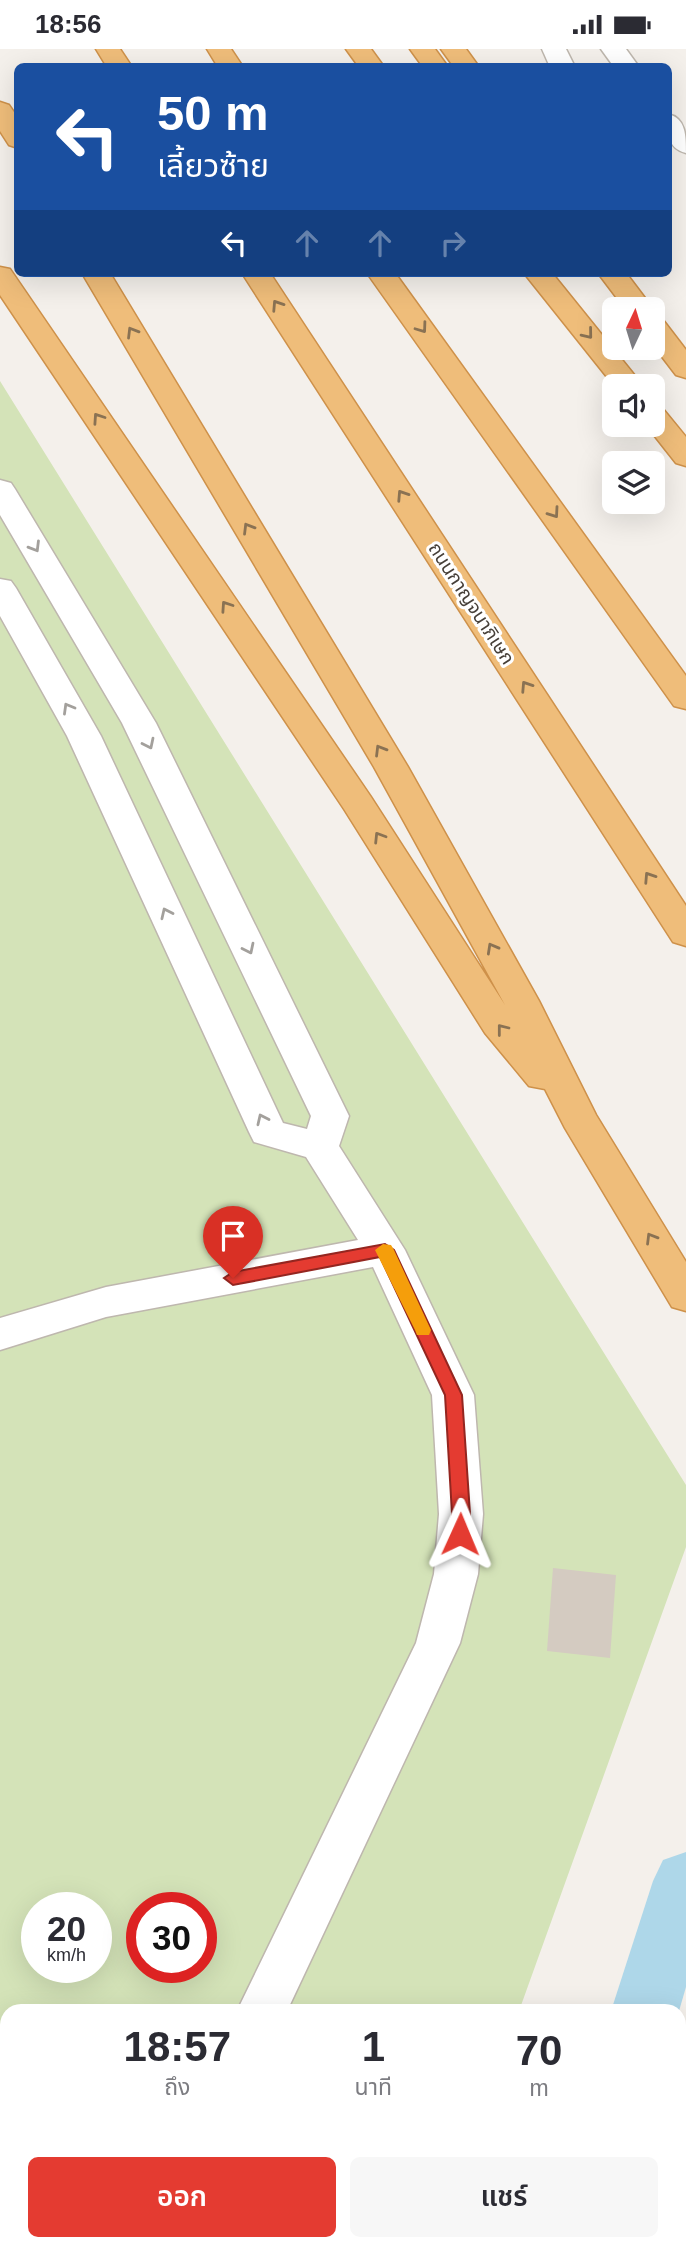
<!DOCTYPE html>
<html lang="th">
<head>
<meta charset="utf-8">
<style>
  :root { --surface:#fff; --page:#f7f7f7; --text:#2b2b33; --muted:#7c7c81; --accent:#e43b31 }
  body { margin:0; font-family:Helvetica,"Noto Sans Thai",sans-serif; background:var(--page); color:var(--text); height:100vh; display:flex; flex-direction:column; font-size:26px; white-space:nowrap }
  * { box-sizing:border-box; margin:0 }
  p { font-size:23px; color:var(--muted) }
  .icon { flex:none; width:38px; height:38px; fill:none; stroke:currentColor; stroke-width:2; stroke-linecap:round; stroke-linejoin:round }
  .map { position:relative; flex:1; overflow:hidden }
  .details { position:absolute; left:0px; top:1955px; width:686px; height:247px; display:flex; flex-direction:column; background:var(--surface); border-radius:21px 21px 0 0; box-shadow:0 7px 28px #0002 }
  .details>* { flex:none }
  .top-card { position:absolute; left:14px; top:14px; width:658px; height:214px; border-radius:10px; box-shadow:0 7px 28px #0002; background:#1a4fa0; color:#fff; overflow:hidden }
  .needle { width:46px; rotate:4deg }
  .controls { position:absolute; left:602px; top:248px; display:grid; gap:14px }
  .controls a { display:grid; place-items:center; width:63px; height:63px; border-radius:10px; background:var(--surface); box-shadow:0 7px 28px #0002; font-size:35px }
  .speed { position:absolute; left:21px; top:1843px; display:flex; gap:14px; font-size:35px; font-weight:700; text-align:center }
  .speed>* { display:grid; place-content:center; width:91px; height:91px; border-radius:50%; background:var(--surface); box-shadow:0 7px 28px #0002; line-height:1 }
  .speed small { font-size:18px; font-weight:400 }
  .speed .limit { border:10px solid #d22; background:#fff; color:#111 }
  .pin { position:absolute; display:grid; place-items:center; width:60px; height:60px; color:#fff; margin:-72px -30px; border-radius:50% 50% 50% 0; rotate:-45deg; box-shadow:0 0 7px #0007 }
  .pin .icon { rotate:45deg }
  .me { position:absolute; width:77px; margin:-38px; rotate:1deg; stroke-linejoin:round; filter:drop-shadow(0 0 5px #0008) }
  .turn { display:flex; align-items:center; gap:24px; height:147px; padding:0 28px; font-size:32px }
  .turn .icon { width:91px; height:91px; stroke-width:2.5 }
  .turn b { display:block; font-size:49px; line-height:60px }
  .lanes { display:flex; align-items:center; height:66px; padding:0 28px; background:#0003; justify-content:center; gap:35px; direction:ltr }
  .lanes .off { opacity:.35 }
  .eta { display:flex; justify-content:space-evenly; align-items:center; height:119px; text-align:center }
  .eta b { font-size:42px; font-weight:600; line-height:49px }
  .button { display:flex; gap:14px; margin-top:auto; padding:14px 28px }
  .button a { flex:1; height:80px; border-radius:10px; background:var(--accent); color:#fff; font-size:28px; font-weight:600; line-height:80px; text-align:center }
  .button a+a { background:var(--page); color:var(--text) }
  .status { display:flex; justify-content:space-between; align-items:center; height:49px; padding:0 35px; background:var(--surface); direction:ltr }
  .status svg { height:19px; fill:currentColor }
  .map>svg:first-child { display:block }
  .green { fill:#d4e3b8; fill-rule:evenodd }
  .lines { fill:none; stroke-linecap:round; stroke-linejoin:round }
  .canal { fill:#aed7e9; fill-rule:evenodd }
  .building { fill:#d4cbc1 }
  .minor-casing { stroke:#beb7ae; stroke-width:3 }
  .highway-casing { stroke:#ce914a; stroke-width:3 }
  .minor { fill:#fff; fill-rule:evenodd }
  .highway { fill:#efbd7a; fill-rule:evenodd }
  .oneway { stroke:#8a7253 }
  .oneway2 { stroke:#a3a09c }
  .route { fill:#e43b31; stroke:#942620; stroke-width:2 }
  .slow { fill:#f59e0b }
  .labels { text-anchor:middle; stroke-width:6; stroke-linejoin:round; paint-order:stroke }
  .street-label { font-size:19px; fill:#474039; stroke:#fff }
</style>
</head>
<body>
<div class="status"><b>18:56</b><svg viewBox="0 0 49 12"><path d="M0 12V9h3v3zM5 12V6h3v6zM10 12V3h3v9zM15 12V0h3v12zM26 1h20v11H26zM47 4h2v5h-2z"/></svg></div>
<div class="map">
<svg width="686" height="2201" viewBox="0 0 686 2201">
  <rect width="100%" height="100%" fill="#f4f0eb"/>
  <path class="green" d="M0,332L686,1436V1498L519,1962H7V2194L435,2195L433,2201H0ZM37,1858H96V1918H37ZM142,1858H201V1918H142Z"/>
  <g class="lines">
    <g class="canal">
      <polygon points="686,1803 686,1938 679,1962 611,1962 653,1832 663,1811"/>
      <polygon points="536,2194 608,2194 606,2201 534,2201"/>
    </g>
  </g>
  <polygon class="building" points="553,1519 616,1526 610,1609 547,1602"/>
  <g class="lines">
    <g class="minor-casing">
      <g id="minor">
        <polygon points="542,0 566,0 575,18 550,18"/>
        <polygon points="601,0 626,0 639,18 614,18"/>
        <path d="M668,65C686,69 686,87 686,104C666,99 668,82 668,65Z"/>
        <polygon points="0,431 11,434 15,440 156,674 349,1067 339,1097 405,1201 474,1346 483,1465 478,1525 460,1594 287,1962 237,1962 416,1594 434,1525 439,1465 432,1346 373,1218 106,1268 0,1301 0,1269 106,1238 358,1191 306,1108 254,1093 249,1083 67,687 0,567 0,530 11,532 16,539 101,687 283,1074 307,1080 311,1067 122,674 0,466"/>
        <polygon points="124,2194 177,2194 174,2201 122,2201"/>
      </g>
    </g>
    <g class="highway-casing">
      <g id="highway">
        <polygon points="96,0 120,0 132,18 107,18"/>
        <polygon points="207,0 231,0 243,18 218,18"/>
        <polygon points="346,0 371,0 384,18 359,18"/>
        <polygon points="410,0 435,0 448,18 423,18"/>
        <polygon points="441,0 466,0 479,18 454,18"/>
        <polygon points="0,53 9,56 18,69 18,99 9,96 0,82"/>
        <polygon points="0,218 10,220 371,748 505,956 374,718 82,224 110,224 408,718 539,952 596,1066 686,1213 686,1262 672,1258 565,1079 545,1040 529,1037 485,984 344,760 0,246"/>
        <polygon points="242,224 270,224 686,857 686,897 673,893"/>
        <polygon points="367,224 395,224 686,627 686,660 674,657"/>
        <polygon points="524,224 552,224 644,338 615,338"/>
        <polygon points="598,224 626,224 654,261 626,261"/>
        <polygon points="653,269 663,271 686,301 686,329 676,326 653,296"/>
        <polygon points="653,357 663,360 686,388 686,417 676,414 646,376 653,376"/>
      </g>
    </g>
    <use href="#minor" class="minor"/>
    <use href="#highway" class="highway"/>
  </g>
  <defs><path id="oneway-chevron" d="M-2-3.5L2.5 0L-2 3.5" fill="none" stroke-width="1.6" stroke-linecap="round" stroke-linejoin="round" transform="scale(1.75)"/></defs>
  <g class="oneway">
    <use href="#oneway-chevron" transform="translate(277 256) rotate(-123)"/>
    <use href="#oneway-chevron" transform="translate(422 279) rotate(54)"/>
    <use href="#oneway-chevron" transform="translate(132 283) rotate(-121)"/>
    <use href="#oneway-chevron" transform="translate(588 285) rotate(51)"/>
    <use href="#oneway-chevron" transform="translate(98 369) rotate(-124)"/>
    <use href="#oneway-chevron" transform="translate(402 446) rotate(-123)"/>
    <use href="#oneway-chevron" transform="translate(554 464) rotate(55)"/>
    <use href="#oneway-chevron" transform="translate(248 479) rotate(-121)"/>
    <use href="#oneway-chevron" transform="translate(226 557) rotate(-124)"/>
    <use href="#oneway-chevron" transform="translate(526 637) rotate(-123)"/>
    <use href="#oneway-chevron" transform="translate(380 701) rotate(-121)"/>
    <use href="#oneway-chevron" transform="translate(379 788) rotate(-122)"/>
    <use href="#oneway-chevron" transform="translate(649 828) rotate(-123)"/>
    <use href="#oneway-chevron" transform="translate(492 899) rotate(-119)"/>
    <use href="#oneway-chevron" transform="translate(502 980) rotate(-128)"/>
    <use href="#oneway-chevron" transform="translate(651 1189) rotate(-121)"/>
  </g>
  <g class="oneway2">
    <use href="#oneway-chevron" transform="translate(35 498) rotate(59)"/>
    <use href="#oneway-chevron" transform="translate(68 659) rotate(-120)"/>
    <use href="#oneway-chevron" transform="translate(149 695) rotate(64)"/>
    <use href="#oneway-chevron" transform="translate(166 864) rotate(-115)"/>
    <use href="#oneway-chevron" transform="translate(249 900) rotate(64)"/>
    <use href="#oneway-chevron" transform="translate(262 1070) rotate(-115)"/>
  </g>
  <polygon class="route" points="385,1195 394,1201 462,1346 470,1465 466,1490 460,1492 453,1490 451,1485 452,1465 445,1346 380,1208 233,1236 224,1229 233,1223"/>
  <polygon class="slow" points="383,1195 391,1196 394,1201 431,1281 429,1286 417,1286 415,1281 375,1201"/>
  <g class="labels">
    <g class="street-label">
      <text transform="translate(472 554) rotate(57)" y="7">ถนนกาญจนาภิเษก</text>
    </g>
  </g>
</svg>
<div class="controls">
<a><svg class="needle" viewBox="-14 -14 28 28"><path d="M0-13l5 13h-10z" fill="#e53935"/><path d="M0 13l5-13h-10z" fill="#7c7c81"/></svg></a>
<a><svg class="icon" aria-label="sound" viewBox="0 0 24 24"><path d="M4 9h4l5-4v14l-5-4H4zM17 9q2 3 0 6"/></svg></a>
<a><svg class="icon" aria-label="layers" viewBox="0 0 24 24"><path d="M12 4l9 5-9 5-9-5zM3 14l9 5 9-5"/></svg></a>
</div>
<div class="speed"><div>20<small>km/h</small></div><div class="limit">30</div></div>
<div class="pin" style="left:233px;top:1229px;background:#d93025"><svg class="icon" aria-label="arrive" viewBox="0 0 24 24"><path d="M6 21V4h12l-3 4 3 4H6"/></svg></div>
<svg class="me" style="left:460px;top:1485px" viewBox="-20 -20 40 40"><path d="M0-17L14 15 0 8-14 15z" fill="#e43b31" stroke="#fff" stroke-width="4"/></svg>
<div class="top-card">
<div class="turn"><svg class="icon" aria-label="left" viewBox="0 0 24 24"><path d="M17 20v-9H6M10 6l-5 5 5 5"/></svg><div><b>50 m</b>เลี้ยวซ้าย</div></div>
<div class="lanes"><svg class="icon" aria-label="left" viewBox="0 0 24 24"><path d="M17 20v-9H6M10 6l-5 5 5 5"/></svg><svg class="icon off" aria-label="ahead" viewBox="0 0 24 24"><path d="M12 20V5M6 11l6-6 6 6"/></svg><svg class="icon off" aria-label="ahead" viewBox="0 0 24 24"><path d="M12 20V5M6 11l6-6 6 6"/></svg><svg class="icon off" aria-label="right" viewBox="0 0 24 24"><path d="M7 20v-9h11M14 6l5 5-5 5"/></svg></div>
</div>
<section class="details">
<div class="eta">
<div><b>18:57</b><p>ถึง</p></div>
<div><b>1</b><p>นาที</p></div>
<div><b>70</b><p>m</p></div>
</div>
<div class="button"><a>ออก</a><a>แชร์</a></div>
</section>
</div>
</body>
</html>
